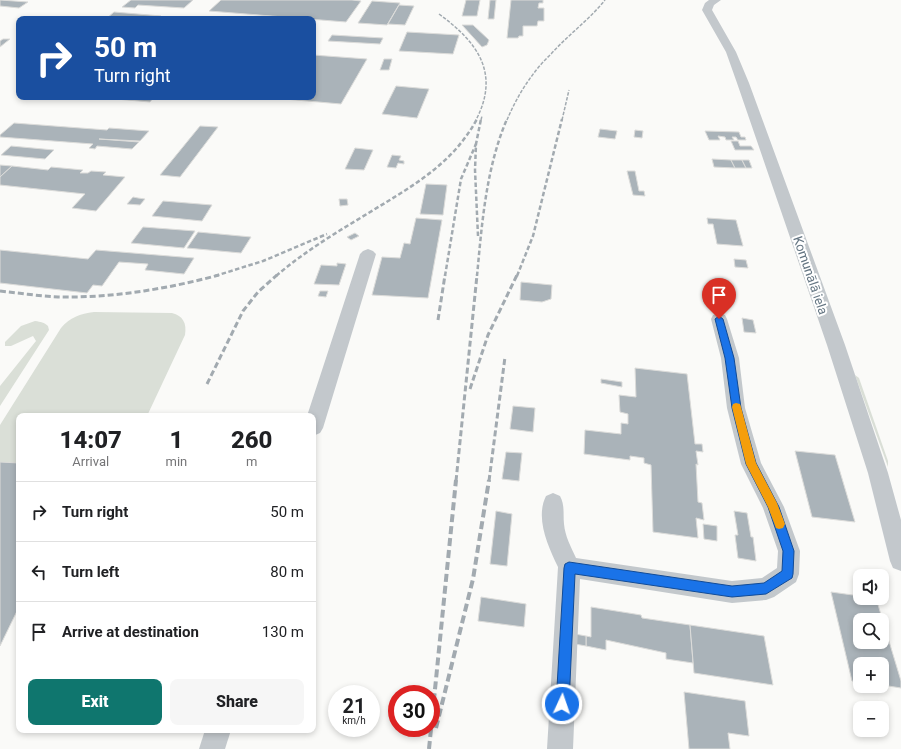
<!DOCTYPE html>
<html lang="en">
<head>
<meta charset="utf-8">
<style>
  :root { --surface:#fff; --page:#f6f6f6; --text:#202124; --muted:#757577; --line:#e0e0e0; --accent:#0f766e }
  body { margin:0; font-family:Roboto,sans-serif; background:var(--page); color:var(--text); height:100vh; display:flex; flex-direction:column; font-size:15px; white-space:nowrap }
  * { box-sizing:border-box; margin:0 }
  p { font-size:13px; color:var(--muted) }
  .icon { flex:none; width:22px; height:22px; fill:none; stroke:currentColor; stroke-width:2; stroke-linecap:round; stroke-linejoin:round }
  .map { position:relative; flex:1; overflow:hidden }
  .panel { position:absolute; left:16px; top:413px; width:300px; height:320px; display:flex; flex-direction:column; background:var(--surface); border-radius:8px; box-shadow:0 2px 6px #0003 }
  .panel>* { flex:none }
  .top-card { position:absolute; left:16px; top:16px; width:300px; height:84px; border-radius:8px; box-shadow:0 2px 6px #0003; background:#1a4fa0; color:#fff; overflow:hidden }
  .buttons { position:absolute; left:853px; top:569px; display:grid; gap:8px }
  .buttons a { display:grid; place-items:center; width:36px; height:36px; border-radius:8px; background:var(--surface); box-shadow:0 2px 6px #0003; font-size:20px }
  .speed { position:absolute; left:328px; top:685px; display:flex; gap:8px; font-size:20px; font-weight:700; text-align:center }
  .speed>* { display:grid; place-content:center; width:52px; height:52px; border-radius:50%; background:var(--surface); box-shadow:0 2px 6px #0003; line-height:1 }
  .speed small { font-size:10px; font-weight:400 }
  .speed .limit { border:6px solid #d22; background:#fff; color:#111 }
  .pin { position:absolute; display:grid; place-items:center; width:34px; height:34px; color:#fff; margin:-41px -17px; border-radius:50% 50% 50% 0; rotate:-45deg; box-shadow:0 0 4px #0007 }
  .pin .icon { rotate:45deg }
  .me { position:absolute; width:44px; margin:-22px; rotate:3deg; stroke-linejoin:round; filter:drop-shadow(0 0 3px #0008) }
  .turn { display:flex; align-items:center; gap:14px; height:84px; padding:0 12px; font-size:18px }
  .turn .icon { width:52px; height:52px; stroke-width:2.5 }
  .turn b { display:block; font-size:28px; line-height:34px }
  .eta { display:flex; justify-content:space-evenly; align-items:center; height:68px; text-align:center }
  .eta b { font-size:24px; font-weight:800; line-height:28px }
  .button { display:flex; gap:8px; margin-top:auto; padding:8px 12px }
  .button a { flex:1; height:46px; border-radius:8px; background:var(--accent); color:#fff; font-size:16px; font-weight:800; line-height:46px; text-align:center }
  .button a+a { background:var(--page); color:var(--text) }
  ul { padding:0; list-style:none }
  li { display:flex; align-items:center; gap:12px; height:60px; padding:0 12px; border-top:1px solid var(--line) }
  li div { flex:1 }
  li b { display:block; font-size:15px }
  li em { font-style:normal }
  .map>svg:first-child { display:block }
  .green { fill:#dadfd7 }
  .building { fill:#aab3b9; stroke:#dcdcda; fill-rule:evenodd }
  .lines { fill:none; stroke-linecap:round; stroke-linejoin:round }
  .minor { fill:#c3c8cc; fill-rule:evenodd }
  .rail-far3 { stroke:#a2aab0; stroke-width:1.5; stroke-dasharray:3.5 1.5; stroke-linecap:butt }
  .rail-far2 { stroke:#a2aab0; stroke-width:2.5; stroke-dasharray:4.5 2.5; stroke-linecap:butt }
  .rail-far1 { stroke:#a2aab0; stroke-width:3; stroke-dasharray:6 3; stroke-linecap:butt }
  .rail { stroke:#a2aab0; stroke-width:4; stroke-dasharray:8 4; stroke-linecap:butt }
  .route { fill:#1a73e8; stroke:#114b97 }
  .slow { fill:#f59e0b }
  .labels { text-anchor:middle; stroke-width:4; stroke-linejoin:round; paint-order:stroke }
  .street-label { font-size:13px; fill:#657683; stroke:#fff }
</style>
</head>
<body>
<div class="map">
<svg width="901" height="749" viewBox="0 0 901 749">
  <rect width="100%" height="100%" fill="#fafaf8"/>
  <g class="green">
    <path d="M94,312L172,313C183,316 187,323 185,335L147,416H19V463L0,462V425L61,328C70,317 80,314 94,312Z"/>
    <path d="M35,321C41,322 44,322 48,326L49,330L0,406V386L36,341L33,336L11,346H5V342L21,326Z"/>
    <polygon points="855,375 859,378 888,461 888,467"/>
  </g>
  <g class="building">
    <polygon points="0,0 28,2 19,8 0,6"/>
    <polygon points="131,0 193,0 184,8 138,5 135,8 122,7"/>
    <polygon points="221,0 352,0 361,1 346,22 209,11"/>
    <polygon points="466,0 480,0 477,16 462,16"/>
    <polygon points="490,0 496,0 494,19 488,19"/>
    <polygon points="511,0 543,0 543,3 539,3 538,8 544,8 544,21 538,21 537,26 523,26 523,36 519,36 518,38 507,38"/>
    <polygon points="372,1 400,3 387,25 358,23"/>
    <polygon points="399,5 414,6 405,25 388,24"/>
    <polygon points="114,12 161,16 157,19 106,19"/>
    <polygon points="462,25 473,25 489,40 487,45 482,47"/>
    <polygon points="407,32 459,35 453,54 399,51"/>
    <polygon points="332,35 383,38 380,44 328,41"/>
    <polygon points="3,39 10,39 0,47 0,41"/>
    <polygon points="313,55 367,59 341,104 262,97 313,97"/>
    <polygon points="384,59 392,59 389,70 380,70"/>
    <polygon points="396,86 429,89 417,118 382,114"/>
    <polygon points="118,97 154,97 150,102 116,99"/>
    <polygon points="14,123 107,130 109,128 149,131 140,141 99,139 139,142 132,149 97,146 95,149 89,148 93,144 0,137 0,135"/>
    <polygon points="200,126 218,127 180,177 160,175"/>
    <polygon points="600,129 617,131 615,139 598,137"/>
    <polygon points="635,130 643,131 642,138 634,137"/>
    <polygon points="705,131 739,132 741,137 745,137 746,140 738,140 736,137 732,137 734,140 726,140 725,137 718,136 720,140 709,140"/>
    <polygon points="731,141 738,141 740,146 751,146 754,150 735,150"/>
    <polygon points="11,146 54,150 45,159 1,155"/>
    <polygon points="355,148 373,150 364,170 345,169"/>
    <polygon points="392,155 401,156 399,160 404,161 404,164 398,163 396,168 387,167"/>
    <polygon points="712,159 731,160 735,168 714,167"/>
    <polygon points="731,160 742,160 746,168 735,168"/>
    <polygon points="742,160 749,160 752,168 746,168"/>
    <polygon points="0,165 12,166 0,177"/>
    <polygon points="12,166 48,170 51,167 83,170 80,173 88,173 91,171 106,172 103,175 125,177 96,211 72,208 85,194 0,185 0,177"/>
    <polygon points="627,171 635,171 639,191 644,191 645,196 633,195"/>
    <polygon points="426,184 447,185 443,215 420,214"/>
    <polygon points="133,197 138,198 145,199 140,205 127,204"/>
    <polygon points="339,199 347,199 348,205 340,206"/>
    <polygon points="163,201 212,205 202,221 152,216"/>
    <polygon points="416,218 442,220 428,298 372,295 382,257 400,258 404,243 410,244"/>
    <polygon points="707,218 736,220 743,246 717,244 713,224 708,224"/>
    <polygon points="143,227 195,231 184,248 131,243"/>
    <polygon points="198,232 251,237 241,253 187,248"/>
    <polygon points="355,233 359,236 351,240 347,237"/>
    <polygon points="0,250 88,259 96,250 194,258 184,274 145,270 148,264 119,262 102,286 93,285 87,293 0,283"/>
    <polygon points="734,259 746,260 748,268 735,267"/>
    <polygon points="337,263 346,264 339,285 314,284 321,265 337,266"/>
    <polygon points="521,282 552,285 551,299 542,302 520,300"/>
    <polygon points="320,291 328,291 326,297 318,296"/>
    <polygon points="742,318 753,320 756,333 744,332"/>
    <polygon points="635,368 687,374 695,444 702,444 703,452 696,451 698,465 696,464 698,502 702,503 704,520 696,518 698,538 653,532 651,465 644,463 644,458 630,456 630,460 584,454 585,430 621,434 621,423 628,424 628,414 620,412 619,395 636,397"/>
    <polygon points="601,379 622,382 622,387 601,383"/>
    <polygon points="513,406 535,408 533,432 510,429"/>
    <polygon points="795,451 835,455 855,522 812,517"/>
    <polygon points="506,452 522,453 519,481 502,479"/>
    <polygon points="0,462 19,463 19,607 0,646"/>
    <polygon points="496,511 512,514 507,566 490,564"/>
    <polygon points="734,511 747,513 751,537 753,537 756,561 738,558 735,535 738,535"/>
    <polygon points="703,524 717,526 717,541 704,539"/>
    <path d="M831,592L860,596V598H876L901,681V688L882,685V664H860V682L852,681ZM860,620H882V642H860Z"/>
    <polygon points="481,597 526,604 524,627 478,621"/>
    <polygon points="591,607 641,615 642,618 690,625 693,663 666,659 666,653 606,640 606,650 586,646 586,636 591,637"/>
    <polygon points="690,625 764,636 773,685 694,673"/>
    <polygon points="575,634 586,636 586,646 575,644"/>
    <polygon points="684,692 745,701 749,736 728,733 730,749 689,749"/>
  </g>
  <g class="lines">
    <g class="minor">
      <polygon points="709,0 721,0 714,5 712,10 736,52 749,83 845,345 888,473 901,520 901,571 893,568 890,561 868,473 827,345 737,83 726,52 702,10 705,3"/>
      <polygon points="368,249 373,251 376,254 323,428 320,433 313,436 313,416 307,416 360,254 363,251"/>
      <path d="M719,313L725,315L727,319L739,358L745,408L761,463L784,507L800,551L799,574L796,582L774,597L766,600L732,603L580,579L573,749H547L558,567C548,546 535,518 546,496L553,493L560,496C565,505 563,514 564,524C565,536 571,547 576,558L732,581L762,578L777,568L778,551L763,508L741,464L727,408L721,358L711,319L713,315Z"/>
      <polygon points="205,730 231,730 225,749 199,749"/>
    </g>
    <g class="rail-far3">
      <path d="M439,14C476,41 501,72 476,120"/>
      <polyline points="481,120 482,116"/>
      <path d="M507,120C517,96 532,72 551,54C568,35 589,20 605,0"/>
      <polyline points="562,120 569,90"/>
    </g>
    <g class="rail-far2">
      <polyline points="478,236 475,170 476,144 481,119"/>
      <polyline points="215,276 263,261 327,234"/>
      <path d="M276,276C303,253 332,235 362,217C407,189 451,167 477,119"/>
      <polyline points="445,276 461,179 476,144"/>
      <path d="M477,276C482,223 486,168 507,119"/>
      <polyline points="517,276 533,236 562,119"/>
    </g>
    <g class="rail-far1">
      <path d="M0,291C19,293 39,296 58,297C112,298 167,289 219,275"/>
      <polyline points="438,320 445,275"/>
      <polyline points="207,384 243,311 258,292 277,275"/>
      <polyline points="470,389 488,335 517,275"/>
      <polyline points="456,481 477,275"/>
      <polyline points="489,481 505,357"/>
    </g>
    <g class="rail">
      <polyline points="436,728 473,579 489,480"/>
      <polyline points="429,749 456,480"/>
    </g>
  </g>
  <polygon class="route" points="719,316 723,319 734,358 741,408 756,463 779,507 794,551 793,574 792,578 766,594 732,597 575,574 569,704 567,708 562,710 557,708 556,704 564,568 565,564 569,562 732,586 764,583 782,571 783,551 768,507 746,464 732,408 725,358 715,319"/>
  <polygon class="slow" points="736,403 740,404 741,407 756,463 777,503 785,524 783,528 779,529 776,528 768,507 746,464 732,407 733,404"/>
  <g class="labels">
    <g class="street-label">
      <text transform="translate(811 275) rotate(71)" y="5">Komunālā iela</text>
    </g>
  </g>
</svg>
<div class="buttons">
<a><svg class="icon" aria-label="sound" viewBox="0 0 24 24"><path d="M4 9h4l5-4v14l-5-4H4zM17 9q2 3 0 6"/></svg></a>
<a><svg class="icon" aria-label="search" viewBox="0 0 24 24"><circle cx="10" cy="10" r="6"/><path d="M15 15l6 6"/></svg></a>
<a>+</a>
<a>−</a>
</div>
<div class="speed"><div>21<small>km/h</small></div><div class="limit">30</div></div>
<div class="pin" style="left:719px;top:319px;background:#d93025"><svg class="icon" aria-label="arrive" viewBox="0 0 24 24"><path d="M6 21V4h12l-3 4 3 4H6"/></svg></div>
<svg class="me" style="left:562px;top:704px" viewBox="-20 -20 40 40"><circle r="17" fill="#1a73e8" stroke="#fff" stroke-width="3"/><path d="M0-11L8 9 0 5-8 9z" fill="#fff"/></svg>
<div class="top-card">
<div class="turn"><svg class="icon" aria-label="right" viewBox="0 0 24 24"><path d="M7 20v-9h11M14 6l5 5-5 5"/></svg><div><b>50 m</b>Turn right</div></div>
</div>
<section class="panel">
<div class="eta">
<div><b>14:07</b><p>Arrival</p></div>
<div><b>1</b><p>min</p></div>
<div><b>260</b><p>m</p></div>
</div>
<ul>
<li><svg class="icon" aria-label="right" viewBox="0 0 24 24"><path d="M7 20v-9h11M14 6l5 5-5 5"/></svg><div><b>Turn right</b></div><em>50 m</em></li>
<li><svg class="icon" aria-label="left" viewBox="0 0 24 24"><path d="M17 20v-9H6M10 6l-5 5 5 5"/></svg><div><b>Turn left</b></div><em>80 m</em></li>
<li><svg class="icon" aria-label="arrive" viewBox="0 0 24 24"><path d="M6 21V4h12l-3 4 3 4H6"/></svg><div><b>Arrive at destination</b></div><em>130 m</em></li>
</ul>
<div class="button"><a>Exit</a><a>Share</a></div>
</section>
</div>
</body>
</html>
